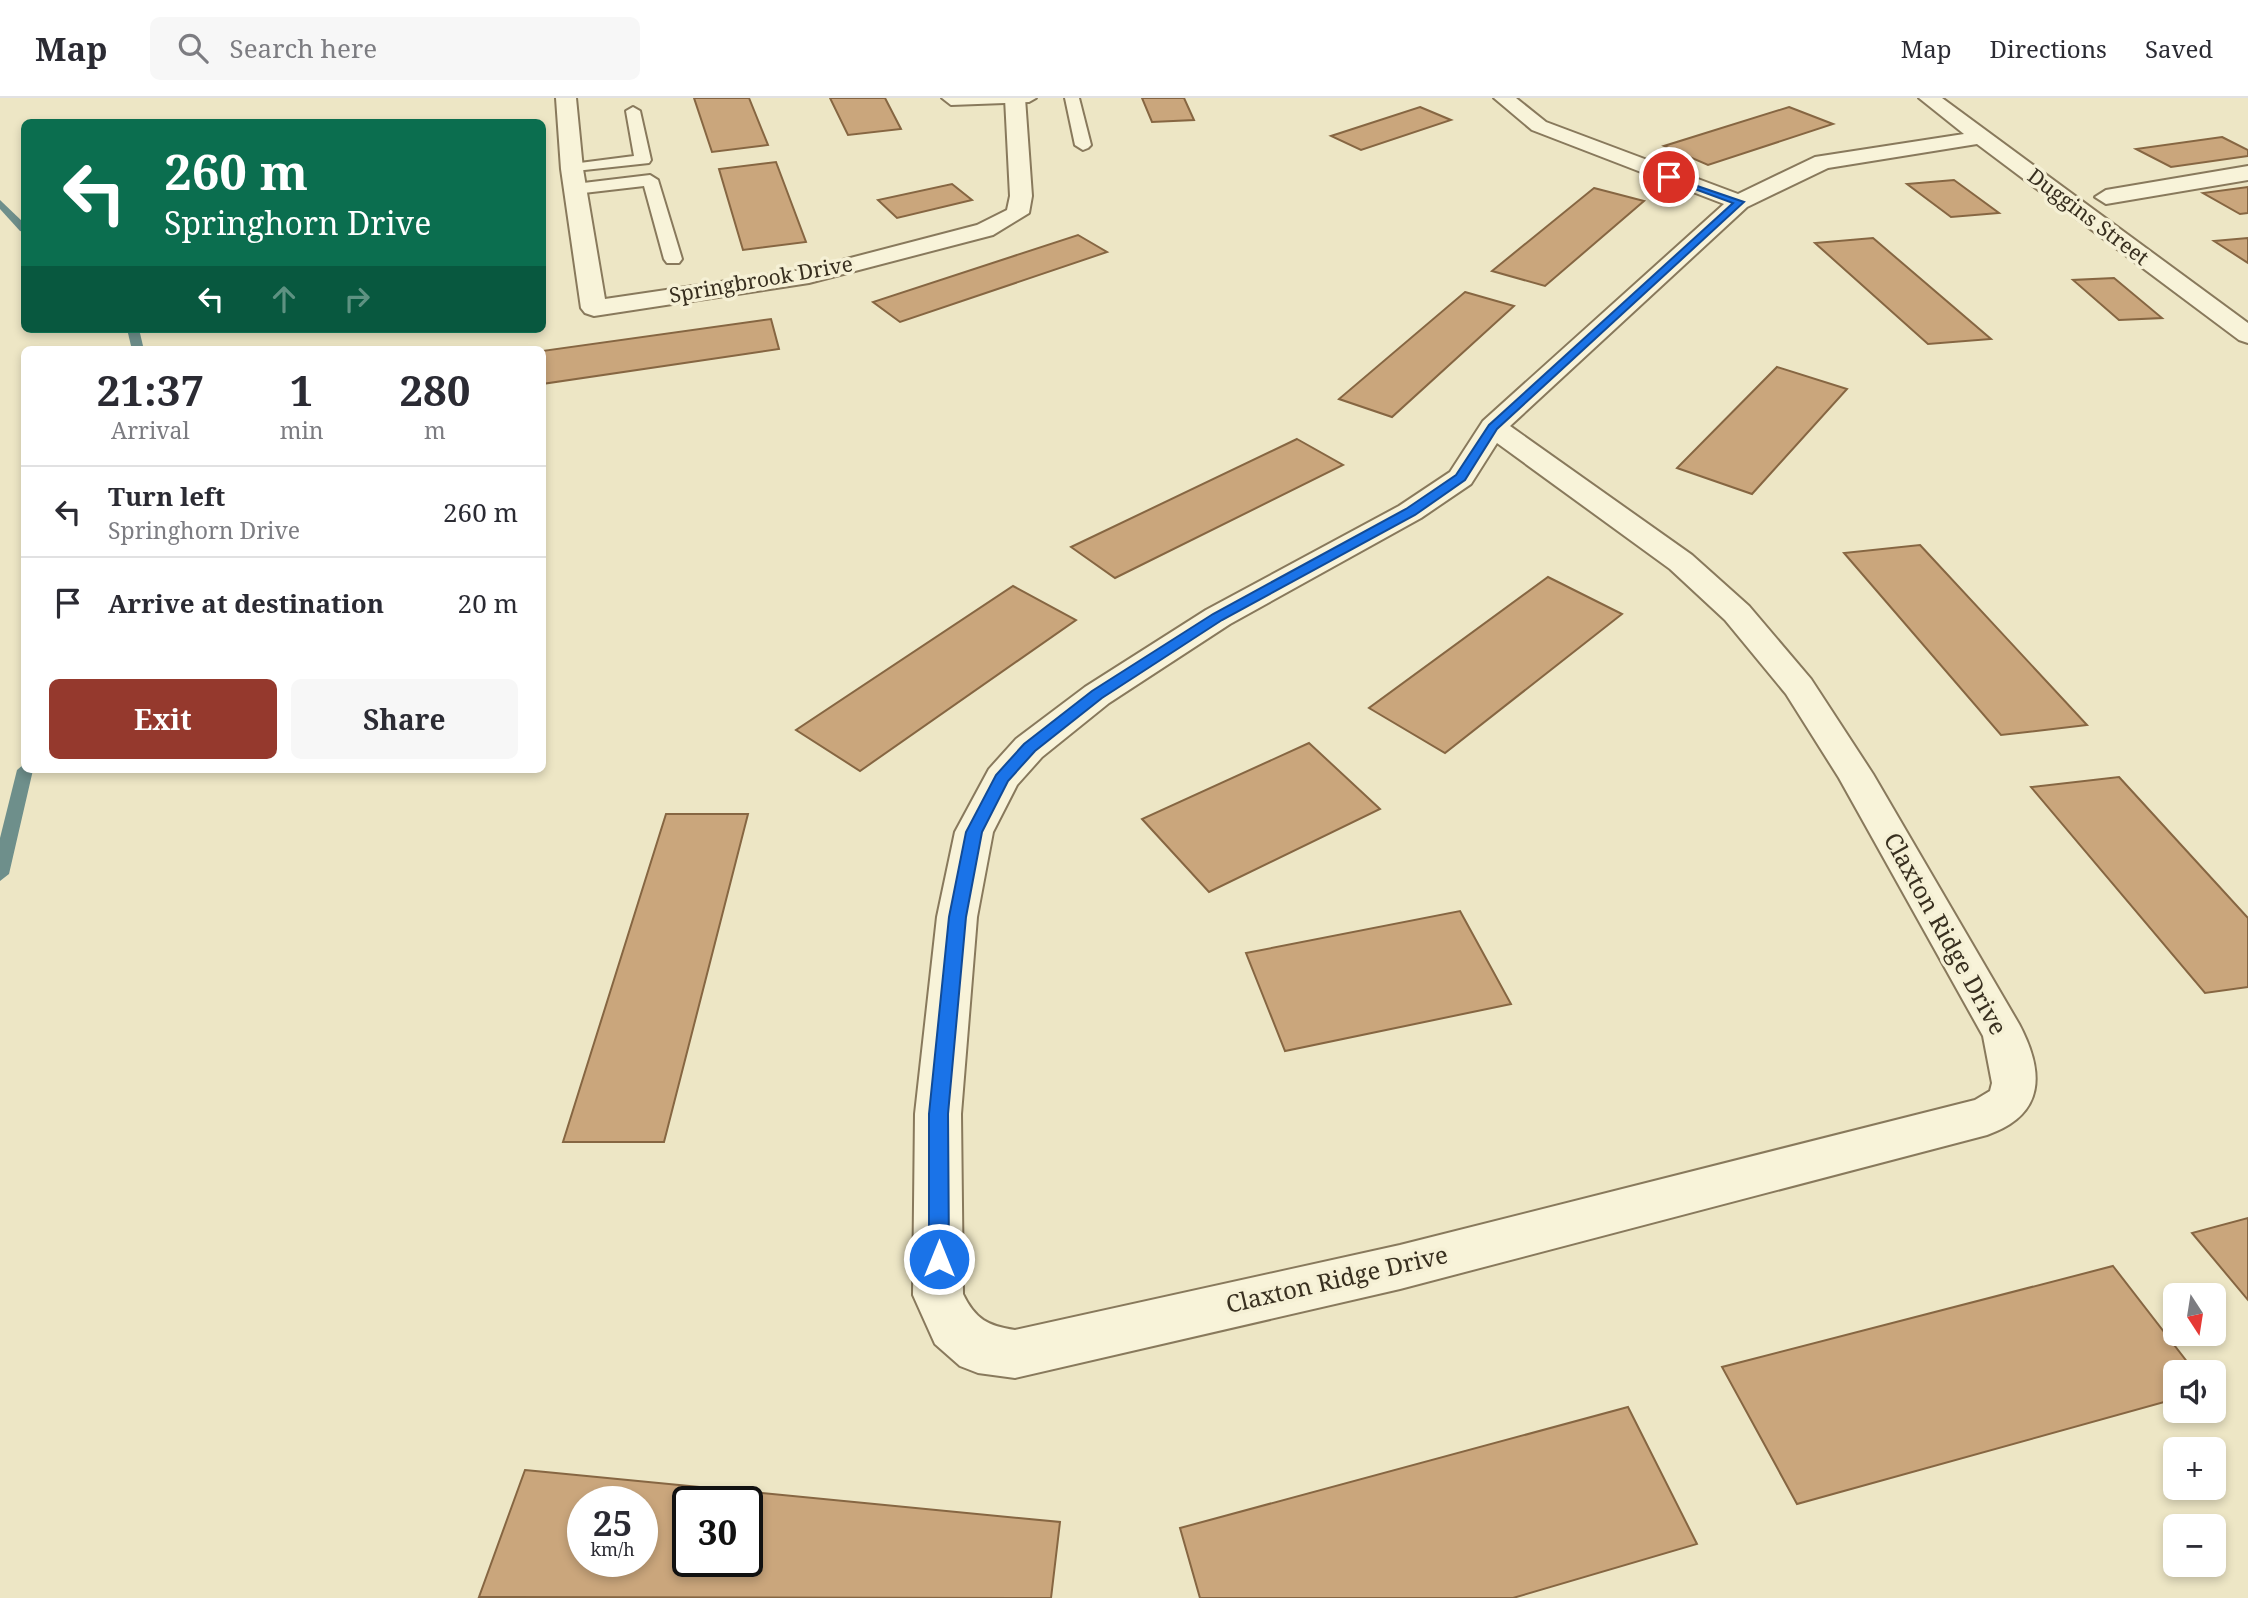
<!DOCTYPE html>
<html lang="en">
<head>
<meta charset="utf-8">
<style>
  :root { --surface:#fff; --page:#f7f7f7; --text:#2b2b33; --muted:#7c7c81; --line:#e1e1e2; --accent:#95392d }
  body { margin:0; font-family:"Noto Serif",serif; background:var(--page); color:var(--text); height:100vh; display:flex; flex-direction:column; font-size:26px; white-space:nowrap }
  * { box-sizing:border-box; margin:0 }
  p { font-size:23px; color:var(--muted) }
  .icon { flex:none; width:38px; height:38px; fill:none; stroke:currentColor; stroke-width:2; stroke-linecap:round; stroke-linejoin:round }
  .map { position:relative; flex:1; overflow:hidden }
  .drawer { position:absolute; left:21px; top:248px; width:525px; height:427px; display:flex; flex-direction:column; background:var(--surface); border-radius:10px; box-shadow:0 4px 10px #0003 }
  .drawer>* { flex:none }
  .hud { position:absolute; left:21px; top:21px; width:525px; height:214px; border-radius:10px; box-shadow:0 4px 10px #0003; background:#0b6e4f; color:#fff; overflow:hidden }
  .needle { width:46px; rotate:168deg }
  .controls { position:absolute; left:2163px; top:1185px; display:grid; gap:14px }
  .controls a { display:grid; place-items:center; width:63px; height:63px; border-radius:10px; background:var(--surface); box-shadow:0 4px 10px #0003; font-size:35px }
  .speed { position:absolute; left:567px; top:1388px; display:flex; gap:14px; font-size:35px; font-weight:700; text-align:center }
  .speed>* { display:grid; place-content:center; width:91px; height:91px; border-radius:50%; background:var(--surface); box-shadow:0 4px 10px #0003; line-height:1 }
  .speed small { font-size:18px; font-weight:400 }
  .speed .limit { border:4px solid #111; border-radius:10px; background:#fff; color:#111 }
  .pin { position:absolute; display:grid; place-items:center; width:60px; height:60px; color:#fff; margin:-30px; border:4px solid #fff; border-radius:50%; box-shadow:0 2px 7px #0007 }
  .me { position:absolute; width:77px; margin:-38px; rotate:0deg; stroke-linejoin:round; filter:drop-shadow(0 0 5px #0008) }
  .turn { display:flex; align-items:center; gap:24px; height:147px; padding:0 28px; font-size:32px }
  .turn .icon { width:91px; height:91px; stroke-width:2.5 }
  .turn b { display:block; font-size:49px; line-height:60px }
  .lanes { display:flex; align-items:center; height:66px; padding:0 28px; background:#0003; justify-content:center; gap:35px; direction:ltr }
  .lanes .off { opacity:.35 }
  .eta { display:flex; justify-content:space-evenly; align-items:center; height:119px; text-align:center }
  .eta b { font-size:42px; font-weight:700; line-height:49px }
  .cta { display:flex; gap:14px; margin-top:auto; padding:14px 28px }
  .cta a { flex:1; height:80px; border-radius:10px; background:var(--accent); color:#fff; font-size:28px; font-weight:700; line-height:80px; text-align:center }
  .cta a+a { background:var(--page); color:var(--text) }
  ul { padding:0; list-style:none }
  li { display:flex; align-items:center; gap:21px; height:91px; padding:0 28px; border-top:2px solid var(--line) }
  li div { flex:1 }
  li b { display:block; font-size:26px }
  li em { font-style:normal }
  header { display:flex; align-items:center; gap:42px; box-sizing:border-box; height:98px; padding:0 35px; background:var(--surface); border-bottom:2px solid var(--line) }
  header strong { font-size:33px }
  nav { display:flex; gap:38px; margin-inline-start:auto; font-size:24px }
  .search { width:490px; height:63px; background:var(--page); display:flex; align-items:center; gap:18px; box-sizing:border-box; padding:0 24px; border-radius:10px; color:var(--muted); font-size:26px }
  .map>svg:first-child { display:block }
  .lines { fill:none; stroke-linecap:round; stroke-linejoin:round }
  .stream { fill:#6e8f8b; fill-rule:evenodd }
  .building { fill:#caa67c; stroke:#866642; stroke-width:2; fill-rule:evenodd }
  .lane-casing { stroke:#88795c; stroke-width:4 }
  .street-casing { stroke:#88795c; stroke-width:4 }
  .lane { fill:#f8f3d9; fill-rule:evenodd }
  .street { fill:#f8f3d9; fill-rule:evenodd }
  .route { fill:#1a73e8; stroke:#114b97; stroke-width:2 }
  .labels { text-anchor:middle; stroke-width:7; stroke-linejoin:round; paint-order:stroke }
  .far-street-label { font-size:21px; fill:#382f1f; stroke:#f5f0d5 }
  .street-label { font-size:24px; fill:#382f1f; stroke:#f5f0d5 }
</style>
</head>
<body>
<header>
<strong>Map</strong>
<div class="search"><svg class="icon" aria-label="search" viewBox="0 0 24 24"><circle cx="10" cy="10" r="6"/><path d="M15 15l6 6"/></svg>Search here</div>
<nav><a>Map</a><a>Directions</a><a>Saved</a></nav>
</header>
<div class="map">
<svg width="2248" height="1500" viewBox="0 0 2248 1500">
  <rect width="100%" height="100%" fill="#ede6c5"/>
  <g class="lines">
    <g class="stream">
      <polygon points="0,102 24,125 24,134 20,133 0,111"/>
      <polygon points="127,231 139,231 144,252 132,252"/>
      <polygon points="24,666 24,672 33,672 9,776 0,783 0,740 17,672"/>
    </g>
  </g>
  <g class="building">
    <polygon points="694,0 749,0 768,47 712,54"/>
    <polygon points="830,0 885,0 901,31 848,37"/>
    <polygon points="1142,0 1184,0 1194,22 1152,24"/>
    <polygon points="1420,9 1451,22 1361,52 1331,38"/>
    <polygon points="1789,9 1833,26 1708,67 1664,48"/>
    <polygon points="2222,39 2248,52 2248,58 2171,69 2136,51"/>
    <polygon points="776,64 806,144 743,152 719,71"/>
    <polygon points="1954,82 1999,115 1951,119 1907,86"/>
    <polygon points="952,86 972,102 897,120 878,102"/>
    <polygon points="2248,89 2248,115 2240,116 2203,95"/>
    <polygon points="1594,90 1644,103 1545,188 1492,173"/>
    <polygon points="1078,137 1107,154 900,224 873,204"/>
    <polygon points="1873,140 1991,241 1928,246 1815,145"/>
    <polygon points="2248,140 2248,165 2214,143"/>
    <polygon points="2114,180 2162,220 2119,222 2073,182"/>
    <polygon points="1465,194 1514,208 1392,319 1339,301"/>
    <polygon points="771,221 779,251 542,286 542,253"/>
    <polygon points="1777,269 1847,291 1752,396 1677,370"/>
    <polygon points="1297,341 1343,367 1115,480 1071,449"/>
    <polygon points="1920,447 2087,627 2001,637 1844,455"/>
    <polygon points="1548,479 1622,516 1445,655 1369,610"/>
    <polygon points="1013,488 1076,522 860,673 796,632"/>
    <polygon points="1309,645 1380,711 1209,794 1142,721"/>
    <polygon points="2119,679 2248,820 2248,889 2205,895 2031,689"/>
    <polygon points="666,716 748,716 664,1044 563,1044"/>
    <polygon points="1460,813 1511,906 1285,953 1246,855"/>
    <polygon points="2248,1120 2248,1202 2192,1135"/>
    <polygon points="2113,1168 2195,1274 2175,1274 2175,1301 1797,1406 1722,1269"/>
    <polygon points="1628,1309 1697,1446 1513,1500 1200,1500 1180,1430"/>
    <path d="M525,1372L1060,1424L1051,1500L479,1499ZM583,1404H642V1463H583ZM688,1404H747V1463H688Z"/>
  </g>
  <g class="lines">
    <g class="lane-casing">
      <g id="lane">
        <polygon points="942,0 1036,0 1029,4 951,7"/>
        <polygon points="1065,0 1079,0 1091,47 1088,50 1083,52 1075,47"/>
        <polygon points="633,9 640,13 651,62 649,65 566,74 566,68 572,66 634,58 626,13"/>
        <polygon points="650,77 658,82 682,161 679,165 667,165 664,161 644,88 575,96 567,91 575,86"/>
      </g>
    </g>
    <g class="street-casing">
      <g id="street">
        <polygon points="556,0 576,0 583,71 605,201 808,171 977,127 1007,112 1010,98 1005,0 1025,0 1032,98 1029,115 993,137 809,185 594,218 585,215 581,210 561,71"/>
        <path d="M1494,0H1516L1546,24L1738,96L1815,59L1964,36L1919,0H1942L2248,225V245L2239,242L1977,46L1828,70L1747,109L1510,328L1692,457L1749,508L1811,581L1873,676L2019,926C2045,975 2045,1017 1987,1037L1400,1191L1015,1280L978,1275L960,1268L935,1246L913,1197L915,1016L937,819L955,734L989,671L1016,641L1085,589L1206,512L1399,408L1450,374L1483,323L1724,106L1532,32ZM1497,345L1670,471L1725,522L1786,596L1839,680L1983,938L1992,985L1990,993L1975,1002L1400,1147L1015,1232C988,1228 975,1221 963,1196L961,1016L977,819L993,734L1017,687L1042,659L1109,605L1230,526L1421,420L1471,386Z"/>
        <polygon points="2248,68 2248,82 2106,106 2095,99 2106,92"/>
      </g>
    </g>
    <use href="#lane" class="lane"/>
    <use href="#street" class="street"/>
  </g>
  <polygon class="route" points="1665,77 1744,104 1497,331 1465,382 1415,417 1222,522 1102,600 1035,653 1008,683 982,734 966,819 948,1016 949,1161 946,1167 939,1170 932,1167 929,1161 929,1016 949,819 966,734 996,677 1024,646 1092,593 1213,516 1406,411 1456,377 1489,327 1733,105 1665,80"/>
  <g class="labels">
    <g class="far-street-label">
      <text transform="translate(2088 119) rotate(37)" y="7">Duggins Street</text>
      <text transform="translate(761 182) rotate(-10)" y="7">Springbrook Drive</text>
    </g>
    <g class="street-label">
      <text transform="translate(1945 836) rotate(61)" y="8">Claxton Ridge Drive</text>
      <text transform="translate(1337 1182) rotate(-13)" y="8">Claxton Ridge Drive</text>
    </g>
  </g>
</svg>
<div class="controls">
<a><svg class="needle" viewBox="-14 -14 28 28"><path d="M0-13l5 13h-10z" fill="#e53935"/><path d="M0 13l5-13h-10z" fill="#7c7c81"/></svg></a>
<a><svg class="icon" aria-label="sound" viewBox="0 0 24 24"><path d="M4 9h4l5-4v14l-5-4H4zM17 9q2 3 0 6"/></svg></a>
<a>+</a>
<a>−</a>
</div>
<div class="speed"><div>25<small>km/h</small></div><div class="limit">30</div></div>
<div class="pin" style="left:1669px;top:79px;background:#d93025"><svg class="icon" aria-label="arrive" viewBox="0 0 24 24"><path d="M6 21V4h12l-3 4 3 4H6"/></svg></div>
<svg class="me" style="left:939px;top:1161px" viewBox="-20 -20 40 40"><circle r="17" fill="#1a73e8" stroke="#fff" stroke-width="3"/><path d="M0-11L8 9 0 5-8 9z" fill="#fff"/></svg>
<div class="hud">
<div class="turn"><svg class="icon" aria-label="left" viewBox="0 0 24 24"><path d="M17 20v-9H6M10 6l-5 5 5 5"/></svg><div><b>260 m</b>Springhorn Drive</div></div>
<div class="lanes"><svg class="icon" aria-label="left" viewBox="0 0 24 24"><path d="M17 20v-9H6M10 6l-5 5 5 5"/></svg><svg class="icon off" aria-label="ahead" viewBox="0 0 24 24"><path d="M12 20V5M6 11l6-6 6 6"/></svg><svg class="icon off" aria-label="right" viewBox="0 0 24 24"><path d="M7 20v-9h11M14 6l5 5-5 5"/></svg></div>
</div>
<section class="drawer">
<div class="eta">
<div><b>21:37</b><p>Arrival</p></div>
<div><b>1</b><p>min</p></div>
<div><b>280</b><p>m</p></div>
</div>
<ul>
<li><svg class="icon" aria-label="left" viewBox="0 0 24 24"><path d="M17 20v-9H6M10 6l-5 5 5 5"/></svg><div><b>Turn left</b><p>Springhorn Drive</p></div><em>260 m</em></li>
<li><svg class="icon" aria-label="arrive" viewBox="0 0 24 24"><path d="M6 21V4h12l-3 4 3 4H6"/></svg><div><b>Arrive at destination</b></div><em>20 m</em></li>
</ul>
<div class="cta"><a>Exit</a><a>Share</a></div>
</section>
</div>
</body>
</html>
